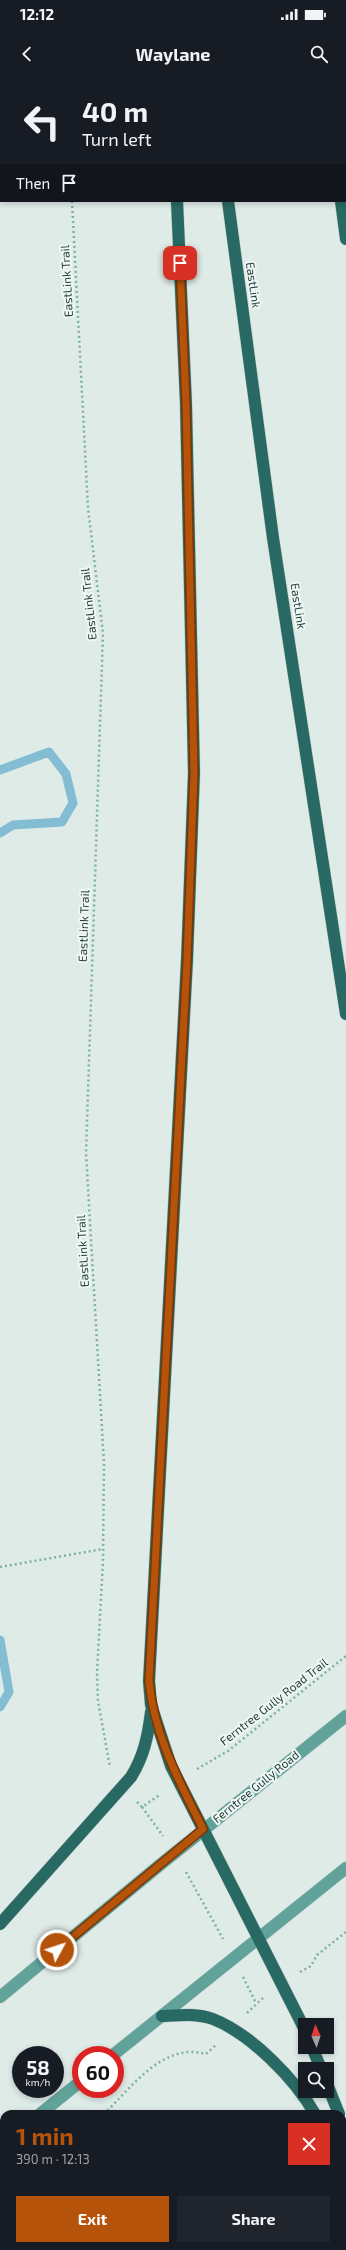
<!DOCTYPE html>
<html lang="en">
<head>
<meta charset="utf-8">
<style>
  :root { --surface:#171b24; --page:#20242c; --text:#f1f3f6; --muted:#9ea1a6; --accent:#b45309 }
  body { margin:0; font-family:"Exo 2",sans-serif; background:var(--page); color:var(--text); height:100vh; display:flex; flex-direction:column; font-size:15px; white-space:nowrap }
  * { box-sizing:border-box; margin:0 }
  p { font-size:13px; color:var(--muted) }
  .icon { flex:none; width:22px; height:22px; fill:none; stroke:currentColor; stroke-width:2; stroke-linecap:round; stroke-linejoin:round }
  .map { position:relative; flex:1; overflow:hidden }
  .drawer { position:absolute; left:0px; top:2030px; width:346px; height:140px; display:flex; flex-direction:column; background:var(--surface); border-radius:12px 12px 0 0; box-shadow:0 2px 6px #0003 }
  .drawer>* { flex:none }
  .hud { position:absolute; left:0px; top:0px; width:346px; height:122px; box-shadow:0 2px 6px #0003; background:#171b24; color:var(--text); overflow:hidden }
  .needle { width:26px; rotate:357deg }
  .buttons { position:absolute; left:298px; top:1938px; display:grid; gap:8px }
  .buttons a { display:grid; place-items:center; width:36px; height:36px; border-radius:0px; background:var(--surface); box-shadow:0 2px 6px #0003; font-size:20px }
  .speed { position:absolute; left:12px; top:1966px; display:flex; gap:8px; font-size:20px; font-weight:700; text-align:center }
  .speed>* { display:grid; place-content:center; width:52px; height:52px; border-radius:50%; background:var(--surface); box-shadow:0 2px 6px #0003; line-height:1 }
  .speed small { font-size:10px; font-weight:400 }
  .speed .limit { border:6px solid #d22; background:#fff; color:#111 }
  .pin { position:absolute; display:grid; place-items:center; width:34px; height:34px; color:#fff; margin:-17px; border-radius:8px; box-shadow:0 2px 6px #0006 }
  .me { position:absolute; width:44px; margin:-22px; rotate:50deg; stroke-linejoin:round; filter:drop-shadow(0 0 3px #0008) }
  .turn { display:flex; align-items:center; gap:14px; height:84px; padding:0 16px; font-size:18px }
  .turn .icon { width:52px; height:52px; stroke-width:2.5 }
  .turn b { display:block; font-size:28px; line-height:34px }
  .then { display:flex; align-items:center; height:38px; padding:0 16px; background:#0003; gap:8px; font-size:15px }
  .round { display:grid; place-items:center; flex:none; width:42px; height:42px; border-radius:0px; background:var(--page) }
  .head { display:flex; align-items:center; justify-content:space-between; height:68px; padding:0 16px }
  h1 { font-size:24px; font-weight:700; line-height:30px; color:var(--accent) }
  .button { display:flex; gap:8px; margin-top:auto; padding:8px 16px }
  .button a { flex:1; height:46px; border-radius:0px; background:var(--accent); color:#fff; font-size:16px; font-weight:700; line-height:46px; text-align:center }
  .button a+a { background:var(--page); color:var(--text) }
  .status { display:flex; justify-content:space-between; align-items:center; height:28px; padding:0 20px; background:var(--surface); direction:ltr }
  .status svg { height:11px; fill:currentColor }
  header { display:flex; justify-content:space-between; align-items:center; height:52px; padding:0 16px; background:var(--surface); font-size:18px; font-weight:700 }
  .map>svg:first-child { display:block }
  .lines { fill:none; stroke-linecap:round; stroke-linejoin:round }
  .stream { stroke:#83bdd4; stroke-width:9 }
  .primary-casing { stroke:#c0c8c7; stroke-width:13 }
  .highway-casing { stroke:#c0c8c7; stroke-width:13 }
  .path { stroke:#7db0a7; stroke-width:2.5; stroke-dasharray:2 3; stroke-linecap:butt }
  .primary { stroke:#61a39b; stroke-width:12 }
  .highway { stroke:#296964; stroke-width:12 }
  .route-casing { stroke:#753606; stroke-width:10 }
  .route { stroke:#b45309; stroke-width:7 }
  .labels { text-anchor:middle; stroke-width:4; stroke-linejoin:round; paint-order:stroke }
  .street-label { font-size:12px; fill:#1f3b38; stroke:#eff7f4 }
</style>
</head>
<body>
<div class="status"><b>12:12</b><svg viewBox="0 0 49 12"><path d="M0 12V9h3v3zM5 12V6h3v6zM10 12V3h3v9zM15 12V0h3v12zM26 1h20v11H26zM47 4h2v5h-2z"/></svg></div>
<header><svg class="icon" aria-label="back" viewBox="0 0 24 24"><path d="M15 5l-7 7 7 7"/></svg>Waylane<svg class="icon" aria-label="search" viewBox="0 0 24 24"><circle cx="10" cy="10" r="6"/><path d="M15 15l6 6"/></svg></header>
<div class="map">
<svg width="346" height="2170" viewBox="0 0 346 2170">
  <rect width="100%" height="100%" fill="#dfebe7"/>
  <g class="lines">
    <g class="stream">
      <polyline points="0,690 49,672 66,694 73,723 62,742 13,745 0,753"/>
      <polyline points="0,1560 9,1612 0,1627"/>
    </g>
    <g class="primary-casing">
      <g id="primary">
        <polyline points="0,1917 161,1784 346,1636"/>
        <polyline points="113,1975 346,1788"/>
        <polyline points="40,2034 81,2001"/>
        <polyline points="0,2066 4,2063"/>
      </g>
    </g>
    <g class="highway-casing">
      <g id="highway">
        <polyline points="171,0 171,1"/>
        <polyline points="214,0 214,1"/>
        <polyline points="325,0 326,1"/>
        <polyline points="177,121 186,324 194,693 187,880 149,1601 151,1625 171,1686 305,1950"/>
        <polyline points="228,121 273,458 346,934"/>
        <polyline points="341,121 346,159"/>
        <path d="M0,1844L131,1697C144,1676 148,1656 151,1632"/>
        <path d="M162,1936C179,1935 197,1933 213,1939C251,1954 295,1999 315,2034"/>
        <polyline points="312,1967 321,1989"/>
        <polyline points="327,2004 339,2034"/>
        <polyline points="342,2043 346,2054"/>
        <polyline points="342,2085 346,2093"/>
      </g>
    </g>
    <g class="path">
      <polyline points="55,0 56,1"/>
      <polyline points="72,121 88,428 103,553 86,1073 104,1383 103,1480 97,1593 98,1621 110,1687"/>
      <polyline points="0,1487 103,1469"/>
      <polyline points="197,1689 228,1671 346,1576"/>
      <polyline points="137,1722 142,1727 161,1714"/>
      <polyline points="142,1727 163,1756"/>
      <polyline points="186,1792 223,1859"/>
      <polyline points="300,1892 311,1886 317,1875 346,1852"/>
      <polyline points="243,1897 256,1923"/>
      <polyline points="247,1933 263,1918"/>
      <path d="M104,2034C132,2007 163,1962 206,1974L217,1964"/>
    </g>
    <use href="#primary" class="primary"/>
    <use href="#highway" class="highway"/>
  </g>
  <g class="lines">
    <g class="route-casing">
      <path id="route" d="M57,1870L203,1749C179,1701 154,1655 149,1601L187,880L194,693L186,324L180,183"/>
    </g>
    <use href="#route" class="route"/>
  </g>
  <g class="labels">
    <g class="street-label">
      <text transform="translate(67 201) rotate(-93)" y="4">EastLink Trail</text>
      <text transform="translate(253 205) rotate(82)" y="4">EastLink</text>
      <text transform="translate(89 524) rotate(-96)" y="4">EastLink Trail</text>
      <text transform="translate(298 526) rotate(81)" y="4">EastLink</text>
      <text transform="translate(84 846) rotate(-88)" y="4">EastLink Trail</text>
      <text transform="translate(83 1171) rotate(-93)" y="4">EastLink Trail</text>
      <text transform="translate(274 1622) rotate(-38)" y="4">Ferntree Gully Road Trail</text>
      <text transform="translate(256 1707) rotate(-39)" y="4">Ferntree Gully Road</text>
    </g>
  </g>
</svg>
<div class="buttons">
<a><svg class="needle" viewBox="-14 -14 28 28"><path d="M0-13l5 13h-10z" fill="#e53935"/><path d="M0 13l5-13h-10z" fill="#9ea1a6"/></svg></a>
<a><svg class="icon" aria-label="search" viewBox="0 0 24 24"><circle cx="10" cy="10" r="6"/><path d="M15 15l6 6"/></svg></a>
</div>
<div class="speed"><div>58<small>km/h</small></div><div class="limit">60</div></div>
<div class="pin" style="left:180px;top:183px;background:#d93025"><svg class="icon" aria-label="arrive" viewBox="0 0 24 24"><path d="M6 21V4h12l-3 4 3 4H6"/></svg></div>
<svg class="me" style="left:57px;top:1870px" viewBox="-20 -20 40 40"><circle r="17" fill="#b45309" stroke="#fff" stroke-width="3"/><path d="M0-11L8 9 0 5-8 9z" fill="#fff"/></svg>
<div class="hud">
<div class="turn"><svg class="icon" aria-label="left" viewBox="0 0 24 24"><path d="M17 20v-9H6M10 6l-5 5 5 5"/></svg><div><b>40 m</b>Turn left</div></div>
<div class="then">Then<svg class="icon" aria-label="arrive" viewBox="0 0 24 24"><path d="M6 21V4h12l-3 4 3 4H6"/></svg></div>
</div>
<section class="drawer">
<div class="head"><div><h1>1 min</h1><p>390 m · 12:13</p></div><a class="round" style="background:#d93025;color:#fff"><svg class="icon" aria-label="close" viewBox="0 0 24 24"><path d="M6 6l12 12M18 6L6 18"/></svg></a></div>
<div class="button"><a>Exit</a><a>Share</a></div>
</section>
</div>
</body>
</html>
